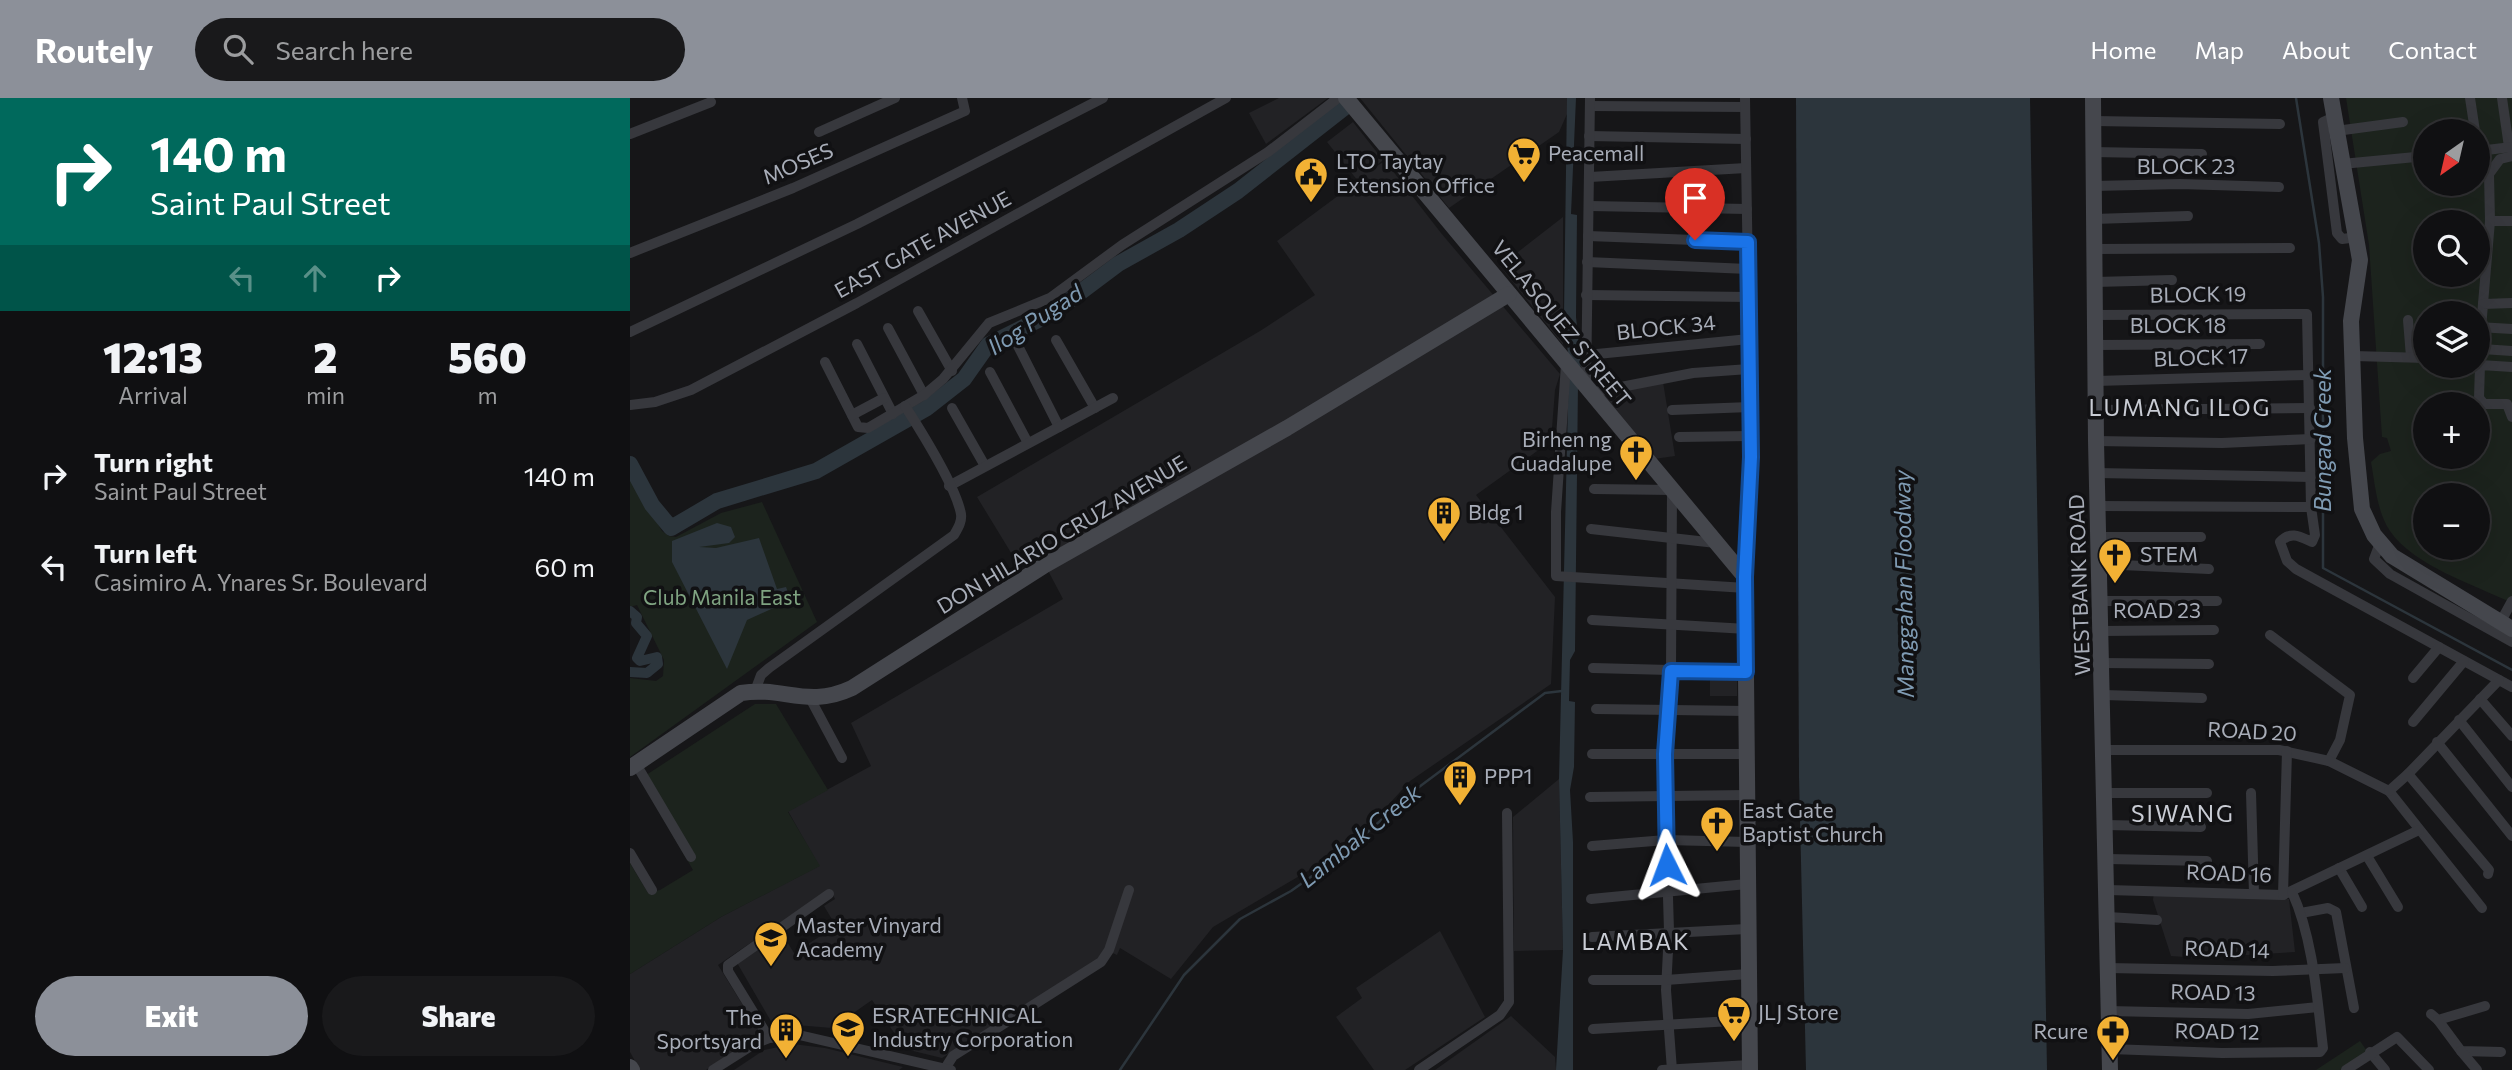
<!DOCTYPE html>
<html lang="en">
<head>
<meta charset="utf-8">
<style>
  :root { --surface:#101012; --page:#19191b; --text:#f1f3f6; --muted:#9c9d9f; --line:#303032; --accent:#8c9099 }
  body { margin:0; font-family:Commissioner,sans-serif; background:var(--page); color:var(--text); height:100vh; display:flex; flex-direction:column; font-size:26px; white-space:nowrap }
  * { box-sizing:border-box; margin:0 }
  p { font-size:23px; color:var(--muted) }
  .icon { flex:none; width:38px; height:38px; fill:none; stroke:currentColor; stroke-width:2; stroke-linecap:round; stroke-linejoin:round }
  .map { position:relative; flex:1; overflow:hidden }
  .drawer { display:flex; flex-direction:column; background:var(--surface); width:630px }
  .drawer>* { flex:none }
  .top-card { background:#00695c; color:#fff; overflow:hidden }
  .needle { width:46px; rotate:214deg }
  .buttons { position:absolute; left:1783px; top:21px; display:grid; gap:14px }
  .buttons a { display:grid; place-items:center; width:77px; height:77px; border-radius:50%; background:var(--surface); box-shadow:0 7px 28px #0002,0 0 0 2px var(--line); font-size:35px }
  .pin { position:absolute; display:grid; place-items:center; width:60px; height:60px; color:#fff; margin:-72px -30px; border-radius:50% 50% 50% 0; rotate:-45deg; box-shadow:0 0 7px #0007 }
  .pin .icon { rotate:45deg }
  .me { position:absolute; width:77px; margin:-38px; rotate:357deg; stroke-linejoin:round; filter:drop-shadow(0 0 5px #0008) }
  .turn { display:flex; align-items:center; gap:24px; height:147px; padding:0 35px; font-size:32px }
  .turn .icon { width:91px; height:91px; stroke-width:2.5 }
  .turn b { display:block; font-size:49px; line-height:60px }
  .lanes { display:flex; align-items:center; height:66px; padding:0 35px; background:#0003; justify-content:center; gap:35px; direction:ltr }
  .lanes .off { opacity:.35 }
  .eta { display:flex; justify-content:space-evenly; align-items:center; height:119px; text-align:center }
  .eta b { font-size:42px; font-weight:800; line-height:49px }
  .cta { display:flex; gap:14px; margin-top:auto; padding:14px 35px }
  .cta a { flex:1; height:80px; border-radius:42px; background:var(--accent); color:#fff; font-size:28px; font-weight:800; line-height:80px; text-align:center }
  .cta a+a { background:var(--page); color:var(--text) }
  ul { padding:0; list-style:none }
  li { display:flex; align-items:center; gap:21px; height:91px; padding:0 35px }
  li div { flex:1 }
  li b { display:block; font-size:26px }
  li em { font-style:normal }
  header { display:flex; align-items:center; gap:42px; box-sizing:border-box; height:98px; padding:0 35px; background:var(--accent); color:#fff }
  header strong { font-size:33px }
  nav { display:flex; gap:38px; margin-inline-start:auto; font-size:24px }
  .search { width:490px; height:63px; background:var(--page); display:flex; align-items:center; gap:18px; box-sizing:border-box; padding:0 24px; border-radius:38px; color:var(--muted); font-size:26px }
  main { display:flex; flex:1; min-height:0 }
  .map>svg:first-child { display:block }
  .built { fill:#222225 }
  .green { fill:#1c231d; fill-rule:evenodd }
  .water { fill:#2c353c }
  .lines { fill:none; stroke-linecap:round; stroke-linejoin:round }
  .stream { stroke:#2c353c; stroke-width:2.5 }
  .canal { stroke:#2c353c; stroke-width:10 }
  .river { stroke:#2c353c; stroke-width:16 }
  .street { stroke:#37383d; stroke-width:10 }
  .secondary { stroke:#45474d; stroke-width:16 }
  .route-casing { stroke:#114b97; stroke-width:18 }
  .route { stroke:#1a73e8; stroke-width:12 }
  .labels { text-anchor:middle; stroke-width:7; stroke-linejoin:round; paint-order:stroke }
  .poi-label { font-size:21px; fill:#a8adb8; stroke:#111113; text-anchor:start }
  .street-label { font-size:21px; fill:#a8adb8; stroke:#111113 }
  .park-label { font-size:21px; fill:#7fa381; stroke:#111113 }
  .water-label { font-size:23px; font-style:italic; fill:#7f9bb3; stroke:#111113 }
  .neighbourhood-label { font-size:23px; letter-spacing:2px; fill:#c9ccd4; stroke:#111113 }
</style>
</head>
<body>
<header>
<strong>Routely</strong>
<div class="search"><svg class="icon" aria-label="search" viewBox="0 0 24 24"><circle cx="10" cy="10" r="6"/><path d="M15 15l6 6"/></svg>Search here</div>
<nav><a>Home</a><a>Map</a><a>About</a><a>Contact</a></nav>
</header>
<main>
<section class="drawer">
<div class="top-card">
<div class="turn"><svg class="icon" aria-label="right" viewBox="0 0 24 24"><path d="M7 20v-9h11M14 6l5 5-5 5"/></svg><div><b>140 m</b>Saint Paul Street</div></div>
<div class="lanes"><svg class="icon off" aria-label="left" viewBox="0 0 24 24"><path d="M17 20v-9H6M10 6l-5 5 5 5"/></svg><svg class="icon off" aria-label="ahead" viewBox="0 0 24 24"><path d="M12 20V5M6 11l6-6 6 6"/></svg><svg class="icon" aria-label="right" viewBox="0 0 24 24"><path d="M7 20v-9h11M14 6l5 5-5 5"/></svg></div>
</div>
<div class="eta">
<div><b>12:13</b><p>Arrival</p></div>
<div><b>2</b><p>min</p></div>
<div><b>560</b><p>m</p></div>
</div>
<ul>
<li><svg class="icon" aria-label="right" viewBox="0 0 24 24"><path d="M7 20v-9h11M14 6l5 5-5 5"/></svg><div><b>Turn right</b><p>Saint Paul Street</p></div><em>140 m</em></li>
<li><svg class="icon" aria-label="left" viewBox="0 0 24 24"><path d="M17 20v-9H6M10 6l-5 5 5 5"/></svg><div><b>Turn left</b><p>Casimiro A. Ynares Sr. Boulevard</p></div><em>60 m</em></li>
</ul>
<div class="cta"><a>Exit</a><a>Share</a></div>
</section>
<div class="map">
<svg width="1882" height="972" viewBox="0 0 1882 972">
  <rect width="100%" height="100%" fill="#161618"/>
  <g class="built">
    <polygon points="649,0 698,0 636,46 619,15"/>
    <polygon points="730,0 937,0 937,16 929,34 819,110"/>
    <polygon points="723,24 753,62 742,71 755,63 811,135 930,276 925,292 921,343 846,397 925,499 921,586 780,683 752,714 683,770 583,829 541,881 490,850 487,857 474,851 469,862 312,960 275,951 242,902 202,930 142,925 106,863 151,834 164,855 206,828 194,808 205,801 200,791 88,867 132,938 120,942 76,972 10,972 0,954 0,876 91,819 189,768 158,713 241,668 221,625 433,501 404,446 383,458 347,399 630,233 685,197 647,143 728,83 697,44"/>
    <polygon points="933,119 933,247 870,168"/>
    <polygon points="1033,284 1045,358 1024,361 972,296"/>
    <rect x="1080" y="576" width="27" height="22"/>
    <polygon points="929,681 933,852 884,853 883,719"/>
    <polygon points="1524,794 1659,801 1665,854 1600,858 1588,854 1583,861 1541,858 1523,802"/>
    <polygon points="810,833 855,919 775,972 744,972 706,919 732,900 726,890"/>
    <polygon points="881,918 925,959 926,972 805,972"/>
    <polygon points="163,946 195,950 273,969 269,972 104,972 134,952"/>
  </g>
  <g class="green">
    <path d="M1716,0H1882V505C1845,487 1784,468 1760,433C1747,414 1745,386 1741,364L1750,356L1761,353L1757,340L1752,339L1739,147ZM1796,33H1848V86H1796ZM1796,124H1848V177H1796ZM1796,215H1848V268H1796ZM1796,306H1848V359H1796ZM1796,397H1848V450H1796Z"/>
    <polygon points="0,378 32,433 39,438 46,439 91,415 132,404 187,524 0,659 0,580 26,583 33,578 34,562 7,507 0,509"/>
    <polygon points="125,606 146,606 198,692 158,714 190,768 91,819 0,876 0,765 18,795 30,792 63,772 10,681"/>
    <polygon points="1730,943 1737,953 1713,972 1686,972"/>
  </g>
  <g class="water">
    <polygon points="937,0 946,0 941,116 947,117 946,219 951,266 948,285 945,553 940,562 939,603 945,604 944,669 940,692 943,744 943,972 926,972 933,852 929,681 939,265 934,218"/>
    <polygon points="1166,0 1400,0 1417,972 1176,972 1169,679"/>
    <polygon points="87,425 101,429 105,439 99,445 69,449 86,450 129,440 147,491 156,489 161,502 117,522 97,571 42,464 42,443"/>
  </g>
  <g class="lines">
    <g class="stream">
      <polyline points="1666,0 1689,145 1693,199 1693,470 1882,572"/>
      <polyline points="490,972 554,877 610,821 661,793 713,756 785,692 915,595 932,593"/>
    </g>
    <polyline class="canal" points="0,513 7,519 6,525 17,538 7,560 10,563 27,559 28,566 17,575 0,574"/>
    <polyline class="river" points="0,366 22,407 41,430 87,403 186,373 297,310 334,281 358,247 424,214 488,166 549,132 608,93 714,10"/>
    <g class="street">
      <polyline points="1840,0 1845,33"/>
      <polyline points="1872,0 1879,49"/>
      <polyline points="960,8 1115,9"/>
      <polyline points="1704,19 1693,24 1707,135 1712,141 1728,139"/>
      <polyline points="1464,23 1650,26"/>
      <polyline points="1706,33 1773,24"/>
      <polyline points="189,34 265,0"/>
      <polyline points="0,36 81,4"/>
      <polyline points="959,38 1116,41"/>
      <polyline points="1848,53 1882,49"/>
      <polyline points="1463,54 1572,56"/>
      <polyline points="1712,66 1796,58"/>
      <polyline points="960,79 1116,70"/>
      <polyline points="1464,88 1550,86 1649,89"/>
      <polyline points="960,108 1117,111"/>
      <polyline points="1464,121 1558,118"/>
      <polyline points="1860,123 1882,123"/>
      <polyline points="958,138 1118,144"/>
      <polyline points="1465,151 1660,150"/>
      <polyline points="0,155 163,90 335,13 332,0"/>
      <polyline points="957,164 1118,171"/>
      <polyline points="1465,184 1542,182"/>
      <polyline points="956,197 1119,199"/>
      <polyline points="1853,206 1860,123 1859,76 1870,61 1882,58"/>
      <polyline points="288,213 322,273"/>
      <path d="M1465,217L1677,216L1681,409L1685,437L1682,444C1671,439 1661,432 1650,444L1657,463L1666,471L1882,589"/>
      <polyline points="1778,222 1781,259"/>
      <polyline points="1848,229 1882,231"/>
      <polyline points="258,230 294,297"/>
      <polyline points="0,234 227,126 473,0"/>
      <polyline points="426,242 465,310"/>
      <polyline points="386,244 429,329"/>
      <polyline points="227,246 263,316"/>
      <polyline points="1466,247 1630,246"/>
      <polyline points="1852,251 1882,253"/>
      <polyline points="957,257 1119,241"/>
      <polyline points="1724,258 1796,260"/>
      <polyline points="195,264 228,329 238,330 294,297 313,281 359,225 420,200 492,147 638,54 708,0"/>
      <polyline points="936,266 926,414 926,478 1116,490"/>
      <polyline points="1848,267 1853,206 1882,205"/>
      <polyline points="1882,269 1850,267 1849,300 1854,306 1877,306 1882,319"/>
      <polyline points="360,274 398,345"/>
      <polyline points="1466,283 1678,277"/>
      <polyline points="956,290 960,0"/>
      <polyline points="960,295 1063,275 1119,271"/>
      <polyline points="0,307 25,304 61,292 227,205 596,0"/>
      <polyline points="322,310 355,368"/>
      <polyline points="1042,312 1120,309"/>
      <polyline points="1467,312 1680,310"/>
      <polyline points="222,317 254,300"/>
      <polyline points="1049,339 1120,338"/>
      <polyline points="1466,343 1592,345 1681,341"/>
      <polyline points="1467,375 1681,379"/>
      <polyline points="319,388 483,300"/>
      <polyline points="964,391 1042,392 1041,573 1035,698 1039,833 1036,892 1042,972"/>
      <polyline points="1469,408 1681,409"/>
      <polyline points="961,431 1086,445"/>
      <polyline points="1470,439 1571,439"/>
      <polyline points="1750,445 1744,461 1760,476 1882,544"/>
      <polyline points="1470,466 1579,471"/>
      <polyline points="1115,479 1121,359 1115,0"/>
      <polyline points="1471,503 1587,503"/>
      <polyline points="962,522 1117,531"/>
      <polyline points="1870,525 1882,503"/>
      <polyline points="1472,533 1584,532"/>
      <polyline points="1640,537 1720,597 1710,642 1699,663"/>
      <polyline points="1472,565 1579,566"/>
      <polyline points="963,570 1116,574"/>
      <polyline points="1783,580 1809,549"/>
      <path d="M125,593L131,577L139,570L324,437C328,430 332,424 331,416C326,389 291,333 275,308"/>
      <polyline points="1474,597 1572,600"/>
      <polyline points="1850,601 1882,638"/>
      <polyline points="181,602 212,660"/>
      <polyline points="966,611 1117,613"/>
      <polyline points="1829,622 1882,689"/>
      <polyline points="1783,624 1834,563"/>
      <polyline points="1807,644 1882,738"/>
      <polyline points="1476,652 1649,652 1699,663 1759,693 1852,810"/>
      <polyline points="962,656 1116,656"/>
      <polyline points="6,666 61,759"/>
      <polyline points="1778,676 1869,582"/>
      <polyline points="1759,693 1778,676 1859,772 1858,776"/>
      <polyline points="1476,695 1577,695"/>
      <polyline points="1621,695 1624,796"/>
      <polyline points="960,699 1117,697"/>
      <polyline points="1476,727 1571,729"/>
      <polyline points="962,748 1036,742 1117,744"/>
      <polyline points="0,755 22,792"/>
      <polyline points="1737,758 1768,809"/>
      <polyline points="1478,761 1577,763"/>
      <polyline points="1709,770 1732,809"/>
      <polyline points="1478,792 1653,797 1789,732"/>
      <polyline points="1653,797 1657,653"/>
      <polyline points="961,801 1117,786"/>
      <polyline points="1671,815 1698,810 1706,814 1724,910"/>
      <polyline points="1478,819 1527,822"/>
      <polyline points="962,839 1117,831"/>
      <polyline points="1477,870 1643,873 1715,870"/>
      <polyline points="963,882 1036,882 1118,876"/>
      <polyline points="1478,913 1618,916 1688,909"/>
      <polyline points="1801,916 1808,922 1855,908"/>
      <polyline points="1808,922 1831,953 1871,954"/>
      <polyline points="963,931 1119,922"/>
      <polyline points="139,940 98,873 98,867 199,796"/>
      <path d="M1480,951L1592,955L1690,954L1693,950C1687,899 1683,840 1662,794"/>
      <polyline points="1831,953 1847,972"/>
      <polyline points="1740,954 1755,972"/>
      <polyline points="316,969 323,958 471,864 479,852 499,792"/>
      <polyline points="83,972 124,946 139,940 169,937 321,972"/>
      <polyline points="789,972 870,917 879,904 877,715"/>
      <polyline points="1032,972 1120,967"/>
      <polyline points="1716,972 1767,939 1799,972"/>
    </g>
    <g class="secondary">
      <polyline points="716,0 1115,479 1120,972"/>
      <polyline points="1463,0 1466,343 1480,972"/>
      <polyline points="1701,0 1730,162 1721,223 1725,340 1732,411 1744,437 1762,458 1882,531"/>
      <path d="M0,670L111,595C154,588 177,611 222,590L415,467L657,330L879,196"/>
      <polyline points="0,969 2,972"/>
    </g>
  </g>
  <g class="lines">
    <g class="route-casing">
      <polyline id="route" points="1037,767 1035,656 1041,573 1116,574 1115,479 1121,359 1118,144 1065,142"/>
    </g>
    <use href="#route" class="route"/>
  </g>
  <defs>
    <g id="supermarket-pin" transform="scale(1.75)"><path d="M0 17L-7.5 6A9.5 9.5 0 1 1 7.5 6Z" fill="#f2b134" stroke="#111113"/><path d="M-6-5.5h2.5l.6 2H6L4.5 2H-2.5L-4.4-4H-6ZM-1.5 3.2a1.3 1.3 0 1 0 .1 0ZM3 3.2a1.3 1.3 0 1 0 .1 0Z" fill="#111"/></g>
    <g id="civic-pin" transform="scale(1.75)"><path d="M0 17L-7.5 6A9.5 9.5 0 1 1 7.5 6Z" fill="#f2b134" stroke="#111113"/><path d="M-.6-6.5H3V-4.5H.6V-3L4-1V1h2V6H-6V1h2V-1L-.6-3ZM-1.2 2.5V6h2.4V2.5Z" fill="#111"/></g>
    <g id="church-pin" transform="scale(1.75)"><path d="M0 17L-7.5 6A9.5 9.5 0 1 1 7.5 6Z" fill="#f2b134" stroke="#111113"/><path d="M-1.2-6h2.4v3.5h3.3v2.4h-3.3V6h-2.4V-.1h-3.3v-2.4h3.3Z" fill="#111"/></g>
    <g id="building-pin" transform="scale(1.75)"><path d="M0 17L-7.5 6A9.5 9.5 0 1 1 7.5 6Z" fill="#f2b134" stroke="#111113"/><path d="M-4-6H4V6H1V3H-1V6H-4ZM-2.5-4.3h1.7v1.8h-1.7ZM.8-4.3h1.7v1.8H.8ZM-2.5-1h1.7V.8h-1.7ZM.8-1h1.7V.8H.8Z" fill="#111"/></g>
    <g id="school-pin" transform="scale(1.75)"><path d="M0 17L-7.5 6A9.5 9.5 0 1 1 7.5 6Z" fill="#f2b134" stroke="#111113"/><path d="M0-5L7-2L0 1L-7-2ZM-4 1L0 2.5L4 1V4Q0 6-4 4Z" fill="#111"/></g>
    <g id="pharmacy-pin" transform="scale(1.75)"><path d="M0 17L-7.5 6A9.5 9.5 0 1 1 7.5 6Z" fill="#f2b134" stroke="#111113"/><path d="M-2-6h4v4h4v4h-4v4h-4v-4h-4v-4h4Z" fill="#111"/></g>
  </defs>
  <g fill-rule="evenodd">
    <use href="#supermarket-pin" x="894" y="56"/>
    <use href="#civic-pin" x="681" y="76"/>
    <use href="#church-pin" x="1006" y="354"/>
    <use href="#building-pin" x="814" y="415"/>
    <use href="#church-pin" x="1485" y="457"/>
    <use href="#building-pin" x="830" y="679"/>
    <use href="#church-pin" x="1087" y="725"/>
    <use href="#school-pin" x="141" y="840"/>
    <use href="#supermarket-pin" x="1104" y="915"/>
    <use href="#school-pin" x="218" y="930"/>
    <use href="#building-pin" x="156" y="932"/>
    <use href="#pharmacy-pin" x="1483" y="934"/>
  </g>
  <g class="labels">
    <g class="poi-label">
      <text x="918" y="63">Peacemall</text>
      <text x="706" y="71">LTO Taytay<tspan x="706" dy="24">Extension Office</tspan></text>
      <text x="982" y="349" text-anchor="end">Birhen ng<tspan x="982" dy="24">Guadalupe</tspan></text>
      <text x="838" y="422">Bldg 1</text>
      <text x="1510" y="464">STEM</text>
      <text x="854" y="686">PPP1</text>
      <text x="1112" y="720">East Gate<tspan x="1112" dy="24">Baptist Church</tspan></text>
      <text x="166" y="835">Master Vinyard<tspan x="166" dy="24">Academy</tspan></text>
      <text x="1128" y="922">JLJ Store</text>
      <text x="242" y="925">ESRATECHNICAL<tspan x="242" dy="24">Industry Corporation</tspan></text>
      <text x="132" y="927" text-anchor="end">The<tspan x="132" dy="24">Sportsyard</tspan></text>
      <text x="1458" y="941" text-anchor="end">Rcure</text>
    </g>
    <g class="street-label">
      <text transform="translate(168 66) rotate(-23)" y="7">MOSES</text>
      <text x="1556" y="76">BLOCK 23</text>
      <text transform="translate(293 147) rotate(-29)" y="7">EAST GATE AVENUE</text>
      <text transform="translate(1568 197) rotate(-1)" y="7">BLOCK 19</text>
      <text transform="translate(931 226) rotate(51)" y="7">VELASQUEZ STREET</text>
      <text x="1548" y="235">BLOCK 18</text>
      <text transform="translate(1036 230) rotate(-6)" y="7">BLOCK 34</text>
      <text transform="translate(1571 260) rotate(-2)" y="7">BLOCK 17</text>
      <text transform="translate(432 437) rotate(-31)" y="7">DON HILARIO CRUZ AVENUE</text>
      <text transform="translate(1450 487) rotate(-92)" y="7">WESTBANK ROAD</text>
      <text x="1527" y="520">ROAD 23</text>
      <text transform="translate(1622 634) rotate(3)" y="7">ROAD 20</text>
      <text transform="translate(1599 776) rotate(2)" y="7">ROAD 16</text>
      <text transform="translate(1597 852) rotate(2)" y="7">ROAD 14</text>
      <text transform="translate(1583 895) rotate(1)" y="7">ROAD 13</text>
      <text transform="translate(1587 934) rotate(1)" y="7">ROAD 12</text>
    </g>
    <g class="park-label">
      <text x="92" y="507">Club Manila East</text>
    </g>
    <g class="water-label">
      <text transform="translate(405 222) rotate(-33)" y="8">Ilog Pugad</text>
      <text transform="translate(1693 342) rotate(-90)" y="8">Bungad Creek</text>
      <text transform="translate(1274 486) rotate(-91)" y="8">Manggahan Floodway</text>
      <text transform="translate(730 738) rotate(-39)" y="8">Lambak Creek</text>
    </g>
    <g class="neighbourhood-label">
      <text x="1550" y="318">LUMANG ILOG</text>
      <text x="1553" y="724">SIWANG</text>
      <text x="1006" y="852">LAMBAK</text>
    </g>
  </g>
</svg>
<div class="buttons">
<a><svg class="needle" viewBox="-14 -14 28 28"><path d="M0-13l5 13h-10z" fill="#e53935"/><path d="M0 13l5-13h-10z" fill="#9c9d9f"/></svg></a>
<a><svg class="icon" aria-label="search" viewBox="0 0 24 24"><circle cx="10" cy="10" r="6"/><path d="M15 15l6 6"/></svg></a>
<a><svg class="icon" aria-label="layers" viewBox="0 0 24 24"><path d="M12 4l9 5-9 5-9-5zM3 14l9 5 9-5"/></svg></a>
<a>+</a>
<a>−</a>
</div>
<div class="pin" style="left:1065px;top:142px;background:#d93025"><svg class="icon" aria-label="arrive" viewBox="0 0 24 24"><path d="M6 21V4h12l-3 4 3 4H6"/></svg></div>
<svg class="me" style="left:1037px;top:767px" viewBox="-20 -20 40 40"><path d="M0-17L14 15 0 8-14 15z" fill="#1a73e8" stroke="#fff" stroke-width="4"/></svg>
</div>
</main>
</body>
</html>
